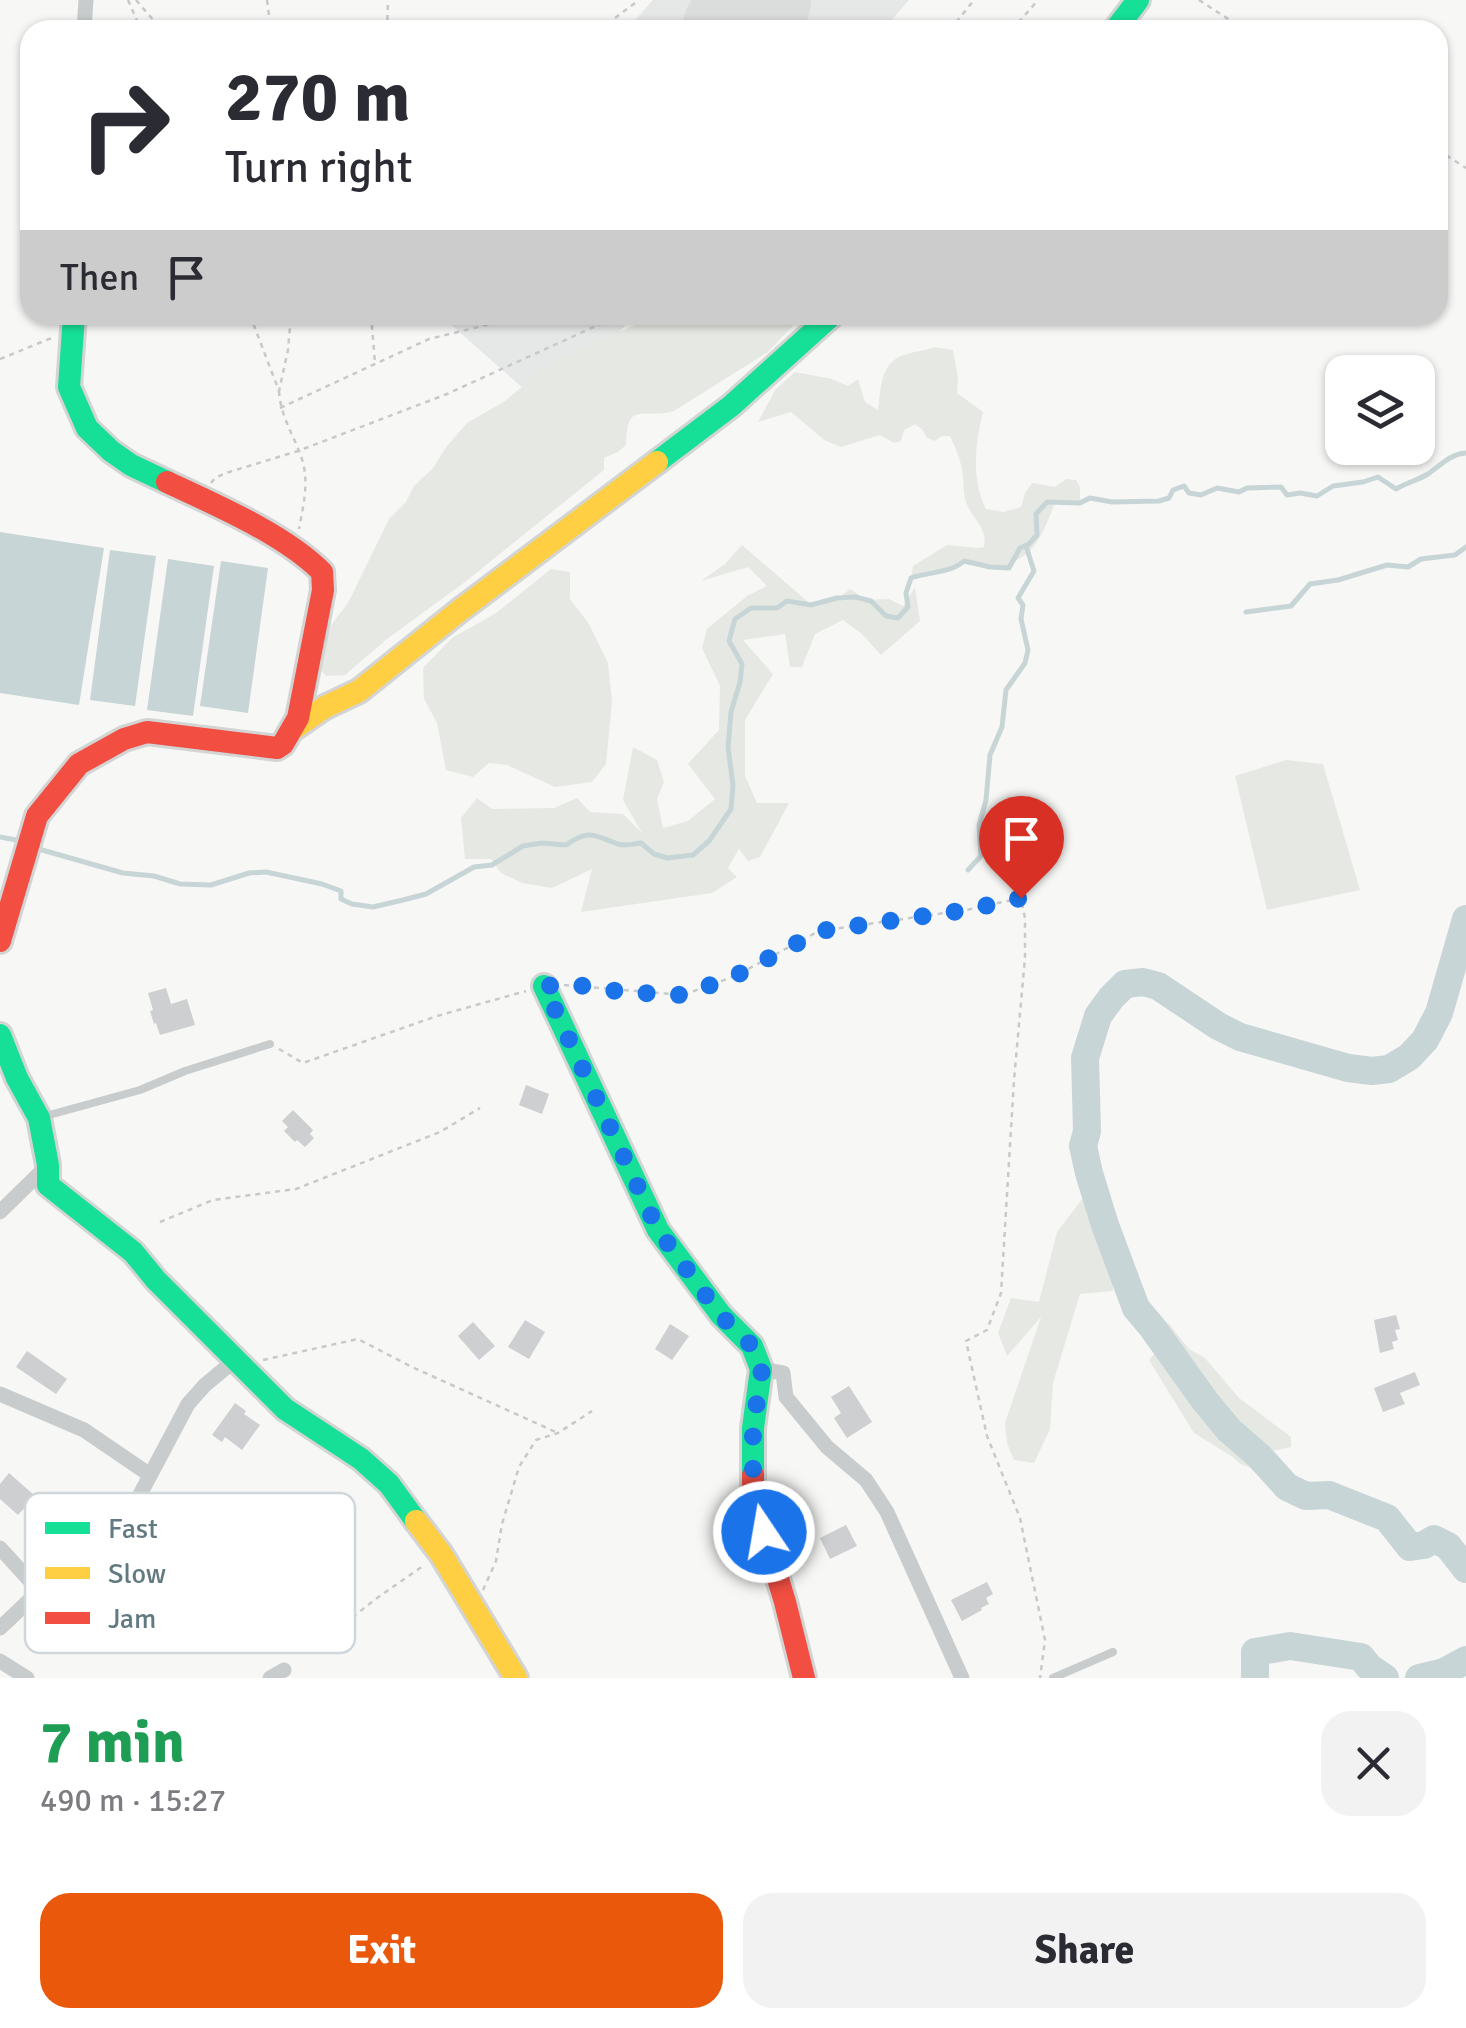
<!DOCTYPE html>
<html lang="en">
<head>
<meta charset="utf-8">
<style>
  :root { --surface:#fff; --page:#f2f2f3; --text:#2b2b33; --muted:#7c7c81; --accent:#ea580c }
  body { margin:0; font-family:Signika,sans-serif; background:var(--page); color:var(--text); height:100vh; display:flex; flex-direction:column; font-size:38px; white-space:nowrap }
  * { box-sizing:border-box; margin:0 }
  p { font-size:32px; color:var(--muted) }
  .icon { flex:none; width:55px; height:55px; fill:none; stroke:currentColor; stroke-width:2; stroke-linecap:round; stroke-linejoin:round }
  .map { position:relative; height:1678px; overflow:hidden }
  .sheet { display:flex; flex-direction:column; background:var(--surface); flex:1 }
  .sheet>* { flex:none }
  .top-card { position:absolute; left:20px; top:20px; width:1428px; height:305px; border-radius:30px; box-shadow:0 2px 8px #0004; background:#fff; color:var(--text); overflow:hidden }
  .buttons { position:absolute; left:1325px; top:355px; display:grid; gap:20px }
  .buttons a { display:grid; place-items:center; width:110px; height:110px; border-radius:20px; background:var(--surface); box-shadow:0 2px 8px #0004; font-size:50px }
  .pin { position:absolute; display:grid; place-items:center; width:85px; height:85px; color:#fff; margin:-102px -42px; border-radius:50% 50% 50% 0; rotate:-45deg; box-shadow:0 0 10px #0007 }
  .pin .icon { rotate:45deg }
  .me { position:absolute; width:110px; margin:-55px; rotate:348deg; stroke-linejoin:round; filter:drop-shadow(0 0 8px #0008) }
  .turn { display:flex; align-items:center; gap:35px; height:210px; padding:0 40px; font-size:45px }
  .turn .icon { width:130px; height:130px; stroke-width:2.5 }
  .turn b { display:block; font-size:70px; line-height:85px }
  .then { display:flex; align-items:center; height:95px; padding:0 40px; background:#0003; gap:20px; font-size:38px }
  .round { display:grid; place-items:center; flex:none; width:105px; height:105px; border-radius:30px; background:var(--page) }
  .summary { display:flex; align-items:center; justify-content:space-between; height:170px; padding:0 40px }
  h1 { font-size:60px; font-weight:700; line-height:75px; color:#1e9e55 }
  .action { display:flex; gap:20px; margin-top:auto; padding:20px 40px }
  .action a { flex:1; height:115px; border-radius:30px; background:var(--accent); color:#fff; font-size:40px; font-weight:700; line-height:115px; text-align:center }
  .action a+a { background:var(--page); color:var(--text) }
  .map>svg:first-child { display:block }
  .built { fill:#e6e7e7 }
  .green { fill:#e6e9e3 }
  .water { fill:#c8d5d6 }
  .lines { fill:none; stroke-linecap:round; stroke-linejoin:round }
  .stream { stroke:#c8d5d6; stroke-width:5 }
  .river { stroke:#c8d5d6; stroke-width:28 }
  .runway { stroke:#dbdcdc; stroke-width:102 }
  .building { fill:#cdcfd0 }
  .fast-casing { stroke:#d3d4d4; stroke-width:28 }
  .slow-casing { stroke:#d3d4d4; stroke-width:28 }
  .jam-casing { stroke:#d3d4d4; stroke-width:28 }
  .path { stroke:#c7c9ca; stroke-width:2.5; stroke-dasharray:5 5; stroke-linecap:butt }
  .lane { stroke:#c9cccc; stroke-width:8 }
  .street { stroke:#c9cccc; stroke-width:15 }
  .fast { stroke:#16e098; stroke-width:22 }
  .slow { stroke:#ffcf43; stroke-width:22 }
  .jam { stroke:#f24e42; stroke-width:22 }
  .route { stroke:#1a73e8; stroke-width:18; stroke-dasharray:0 32.4 }
  .key { fill:#fff; stroke:#d0d7da; stroke-width:2.5 }
  .key-label { font-size:28px; fill:#617a82 }
</style>
</head>
<body>
<div class="map">
<svg width="1466" height="1678" viewBox="0 0 1466 1678">
  <rect width="100%" height="100%" fill="#f7f7f6"/>
  <g class="built">
    <polygon points="653,0 909,0 883,30 626,30"/>
    <polygon points="440,315 634,315 550,412"/>
  </g>
  <g class="green">
    <path d="M658,315H803L768,352L674,411C642,420 627,399 626,445L618,452L604,458V470L465,582L387,639L345,675L326,676L317,665L331,625L348,603L389,519L406,502L414,486L433,468L447,446L467,423L505,401L551,362Z"/>
    <path d="M935,347L953,350L958,377L957,393L983,412C975,444 971,479 986,509L1004,512L1021,507L1025,493L1032,483L1055,487L1066,479L1076,480L1080,487V503H1055C1046,525 1037,553 1014,561L1009,568L990,567L964,561C951,573 928,572 911,578L913,566L947,545L979,548L984,547C988,528 972,519 966,502C963,493 964,485 963,477C962,463 956,449 950,436H942L935,441L927,438L922,429L915,424L904,430L901,441L894,443L880,435L841,447L824,440L791,412L758,422L775,390L795,372L832,379L848,386L858,379L865,402L878,410C881,389 880,362 904,355C914,351 925,351 935,347Z"/>
    <polygon points="742,545 814,607 837,599 850,589 867,600 889,599 903,606 915,587 920,621 881,655 862,634 843,620 815,634 802,667 790,667 785,634 743,640 773,674 745,720 745,776 757,803 789,803 760,857 748,861 739,849 728,868 737,877 712,893 581,912 592,869 552,888 522,883 501,873 491,859 465,859 461,818 477,798 492,809 554,808 577,798 590,812 623,814 642,833 623,800 633,747 657,760 664,782 657,799 663,828 688,821 715,799 688,764 719,730 720,686 702,648 707,629 747,596 767,586 748,567 701,581 725,564"/>
    <polygon points="551,569 570,572 570,599 589,624 608,663 612,701 606,764 592,782 555,787 507,765 489,763 473,777 446,770 437,723 424,699 423,668 452,638 496,613"/>
    <polygon points="1286,760 1323,764 1360,890 1267,910 1235,776"/>
    <polygon points="1086,1194 1113,1258 1113,1291 1080,1294 1053,1383 1050,1429 1034,1463 1014,1460 1007,1443 1005,1423 1041,1317 1007,1356 998,1333 1011,1298 1039,1302 1057,1232"/>
    <polygon points="1157,1314 1170,1325 1189,1349 1205,1358 1239,1398 1291,1437 1291,1447 1267,1452 1256,1469 1242,1465 1231,1456 1194,1433 1149,1360 1155,1353 1163,1356 1173,1351 1170,1341 1151,1317"/>
  </g>
  <g class="water">
    <polygon points="0,532 104,548 79,705 0,693"/>
    <polygon points="110,550 156,556 135,706 90,700"/>
    <polygon points="168,559 214,566 193,716 147,710"/>
    <polygon points="221,561 268,568 248,713 200,706"/>
  </g>
  <g class="lines">
    <g class="stream">
      <polyline points="1246,612 1291,606 1310,584 1338,580 1387,565 1408,567 1421,559 1455,555 1466,547"/>
      <polyline points="0,837 16,840"/>
      <path d="M35,848L123,873L154,876L180,884L211,885L249,873L266,872L322,884L341,891V899L352,904L373,907L403,900L426,894L474,867L492,865L523,846L542,843L566,845C588,830 592,834 615,843C623,847 632,844 641,843L654,854L667,858L693,855L709,841L731,809L733,785L728,747L731,712L740,682L742,664L729,641L735,619L751,608H777L787,601L811,605L837,598L855,597L871,601L886,616L898,618L908,607L906,593L911,578C928,572 951,573 964,561L990,567L1009,568L1020,548L1029,544L1037,535L1036,514L1047,502L1080,503L1090,498L1112,502L1159,501L1169,498L1173,490L1184,486L1189,493L1201,495L1217,488L1239,492L1247,488L1281,487L1287,495L1300,493L1317,496L1333,486L1363,482L1378,477L1396,489C1406,483 1418,480 1428,474C1441,465 1450,454 1466,453"/>
      <polyline points="968,870 981,856 979,825 986,800 990,755 1002,727 1006,690 1025,663 1028,650 1021,619 1023,605 1018,598 1034,571 1026,546"/>
    </g>
    <g class="river">
      <polyline points="1466,919 1439,1013 1425,1040 1409,1057 1389,1069 1372,1071 1348,1068 1240,1037 1218,1026 1158,986 1143,982 1125,984 1111,998 1098,1016 1085,1058 1087,1131 1083,1146 1089,1173 1105,1225 1136,1308 1152,1327 1205,1401 1229,1430 1259,1456 1287,1487 1306,1496 1329,1495 1387,1518 1410,1547 1424,1545 1434,1539 1448,1546 1466,1569"/>
      <polyline points="1255,1678 1255,1652 1290,1646 1361,1657 1369,1667 1385,1678"/>
      <polyline points="1419,1678 1444,1672 1466,1660"/>
    </g>
    <polyline class="runway" points="733,30 760,0"/>
  </g>
  <g class="building">
    <polygon points="166,988 171,1004 187,999 195,1025 160,1035 156,1023 154,1024 150,1011 153,1010 148,993"/>
    <polygon points="526,1085 549,1094 542,1114 519,1105"/>
    <polygon points="293,1110 313,1130 310,1134 314,1138 305,1147 297,1140 295,1142 284,1131 288,1127 282,1121"/>
    <polygon points="1396,1315 1400,1329 1395,1330 1398,1340 1392,1342 1394,1349 1380,1353 1374,1320"/>
    <polygon points="525,1320 545,1332 529,1359 508,1347"/>
    <polygon points="473,1322 495,1346 479,1360 458,1336"/>
    <polygon points="670,1324 689,1336 672,1360 655,1349"/>
    <polygon points="27,1351 67,1379 56,1394 16,1367"/>
    <polygon points="1415,1372 1420,1385 1400,1393 1405,1404 1383,1412 1374,1388"/>
    <polygon points="849,1386 872,1422 847,1438 834,1418 841,1413 831,1397"/>
    <polygon points="235,1403 246,1411 244,1414 260,1425 242,1450 225,1437 222,1442 212,1435"/>
    <polygon points="9,1473 35,1496 18,1515 0,1499 0,1484"/>
    <polygon points="846,1525 857,1546 830,1559 820,1538"/>
    <polygon points="987,1582 993,1594 986,1598 989,1604 981,1608 982,1610 962,1621 951,1600"/>
  </g>
  <g class="lines">
    <g class="fast-casing">
      <g id="fast">
        <polyline points="1115,30 1138,0"/>
        <polyline points="74,315 69,387 87,428 111,451 131,465 167,482"/>
        <polyline points="657,462 731,406 832,315"/>
        <polyline points="544,986 658,1230 721,1315 752,1346 761,1369 753,1428 753,1475"/>
        <polyline points="0,1035 17,1078 39,1118 48,1165 48,1185 133,1252 156,1280 285,1409 361,1459 389,1484 416,1521"/>
      </g>
    </g>
    <g class="slow-casing">
      <g id="slow">
        <polyline points="293,729 325,707 359,691 459,611 657,462"/>
        <polyline points="416,1521 441,1554 516,1678"/>
      </g>
    </g>
    <g class="jam-casing">
      <g id="jam">
        <path d="M0,941L37,816L79,764L124,739L147,732L277,748L283,744L298,718L323,590L322,572C284,534 216,505 167,482"/>
        <polyline points="753,1475 753,1496 785,1602 804,1678"/>
      </g>
    </g>
    <g class="path">
      <polyline points="128,0 141,30"/>
      <polyline points="136,0 162,30"/>
      <polyline points="267,0 271,30"/>
      <polyline points="1199,0 1245,30"/>
      <polyline points="387,30 388,0"/>
      <polyline points="599,30 639,0"/>
      <polyline points="950,30 974,0"/>
      <polyline points="1012,30 1038,0"/>
      <polyline points="1438,150 1466,168"/>
      <polyline points="250,315 279,391 288,350 291,315"/>
      <polyline points="371,315 375,363"/>
      <polyline points="0,359 54,337"/>
      <path d="M279,391C281,424 302,445 305,474C307,492 302,512 299,529"/>
      <polyline points="280,408 429,339 528,315"/>
      <polyline points="211,483 215,478 226,473 298,451 447,394 620,315"/>
      <polyline points="564,985 683,995 735,976 819,931 966,910 1021,898 1025,918 1025,958 1014,1080 1001,1293 987,1330 966,1341 987,1436 1020,1518 1045,1640 1040,1678"/>
      <polyline points="279,1049 303,1063 437,1016 526,991"/>
      <polyline points="160,1222 213,1200 296,1189 440,1132 480,1108"/>
      <polyline points="263,1360 358,1339 412,1367 558,1433"/>
      <polyline points="483,1590 496,1561 502,1524 519,1467 536,1440 558,1433 592,1411"/>
      <polyline points="321,1642 377,1598 423,1566"/>
    </g>
    <g class="lane">
      <polyline points="42,1117 140,1090 185,1071 270,1044"/>
      <polyline points="127,1519 228,1591 262,1608 313,1649"/>
      <polyline points="1053,1678 1113,1652"/>
    </g>
    <g class="street">
      <polyline points="84,30 86,0"/>
      <polyline points="0,1212 48,1165"/>
      <polyline points="761,1369 783,1373 786,1397 827,1447 866,1480 887,1512 962,1678"/>
      <polyline points="0,1394 84,1430 150,1475"/>
      <polyline points="0,1548 32,1583 35,1595"/>
      <polyline points="0,1628 35,1595 52,1587 91,1547 127,1519 188,1404 205,1385 235,1360"/>
      <polyline points="0,1661 27,1678"/>
      <polyline points="270,1678 284,1670"/>
    </g>
    <use href="#fast" class="fast"/>
    <use href="#slow" class="slow"/>
    <use href="#jam" class="jam"/>
  </g>
  <g class="lines">
    <polyline class="route" points="764,1532 753,1496 753,1428 762,1369 752,1346 720,1315 658,1230 544,986 571,984 623,992 683,995 735,976 820,931 966,910 1021,898"/>
  </g>
  <rect x="25" y="1493" width="330" height="160" rx="15" class="key"/>
  <rect x="45" y="1522" width="45" height="12" fill="#16e098"/>
  <rect x="45" y="1567" width="45" height="12" fill="#ffcf43"/>
  <rect x="45" y="1612" width="45" height="12" fill="#f24e42"/>
  <g class="key-label">
    <text x="108" y="1538">Fast</text>
    <text x="108" y="1583">Slow</text>
    <text x="108" y="1628">Jam</text>
  </g>
</svg>
<div class="buttons">
<a><svg class="icon" aria-label="layers" viewBox="0 0 24 24"><path d="M12 4l9 5-9 5-9-5zM3 14l9 5 9-5"/></svg></a>
</div>
<div class="pin" style="left:1021px;top:898px;background:#d93025"><svg class="icon" aria-label="arrive" viewBox="0 0 24 24"><path d="M6 21V4h12l-3 4 3 4H6"/></svg></div>
<svg class="me" style="left:764px;top:1532px" viewBox="-20 -20 40 40"><circle r="17" fill="#1a73e8" stroke="#fff" stroke-width="3"/><path d="M0-11L8 9 0 5-8 9z" fill="#fff"/></svg>
<div class="top-card">
<div class="turn"><svg class="icon" aria-label="right" viewBox="0 0 24 24"><path d="M7 20v-9h11M14 6l5 5-5 5"/></svg><div><b>270 m</b>Turn right</div></div>
<div class="then">Then<svg class="icon" aria-label="arrive" viewBox="0 0 24 24"><path d="M6 21V4h12l-3 4 3 4H6"/></svg></div>
</div>
</div>
<section class="sheet">
<div class="summary"><div><h1>7 min</h1><p>490 m · 15:27</p></div><a class="round"><svg class="icon" aria-label="close" viewBox="0 0 24 24"><path d="M6 6l12 12M18 6L6 18"/></svg></a></div>
<div class="action"><a>Exit</a><a>Share</a></div>
</section>
</body>
</html>
